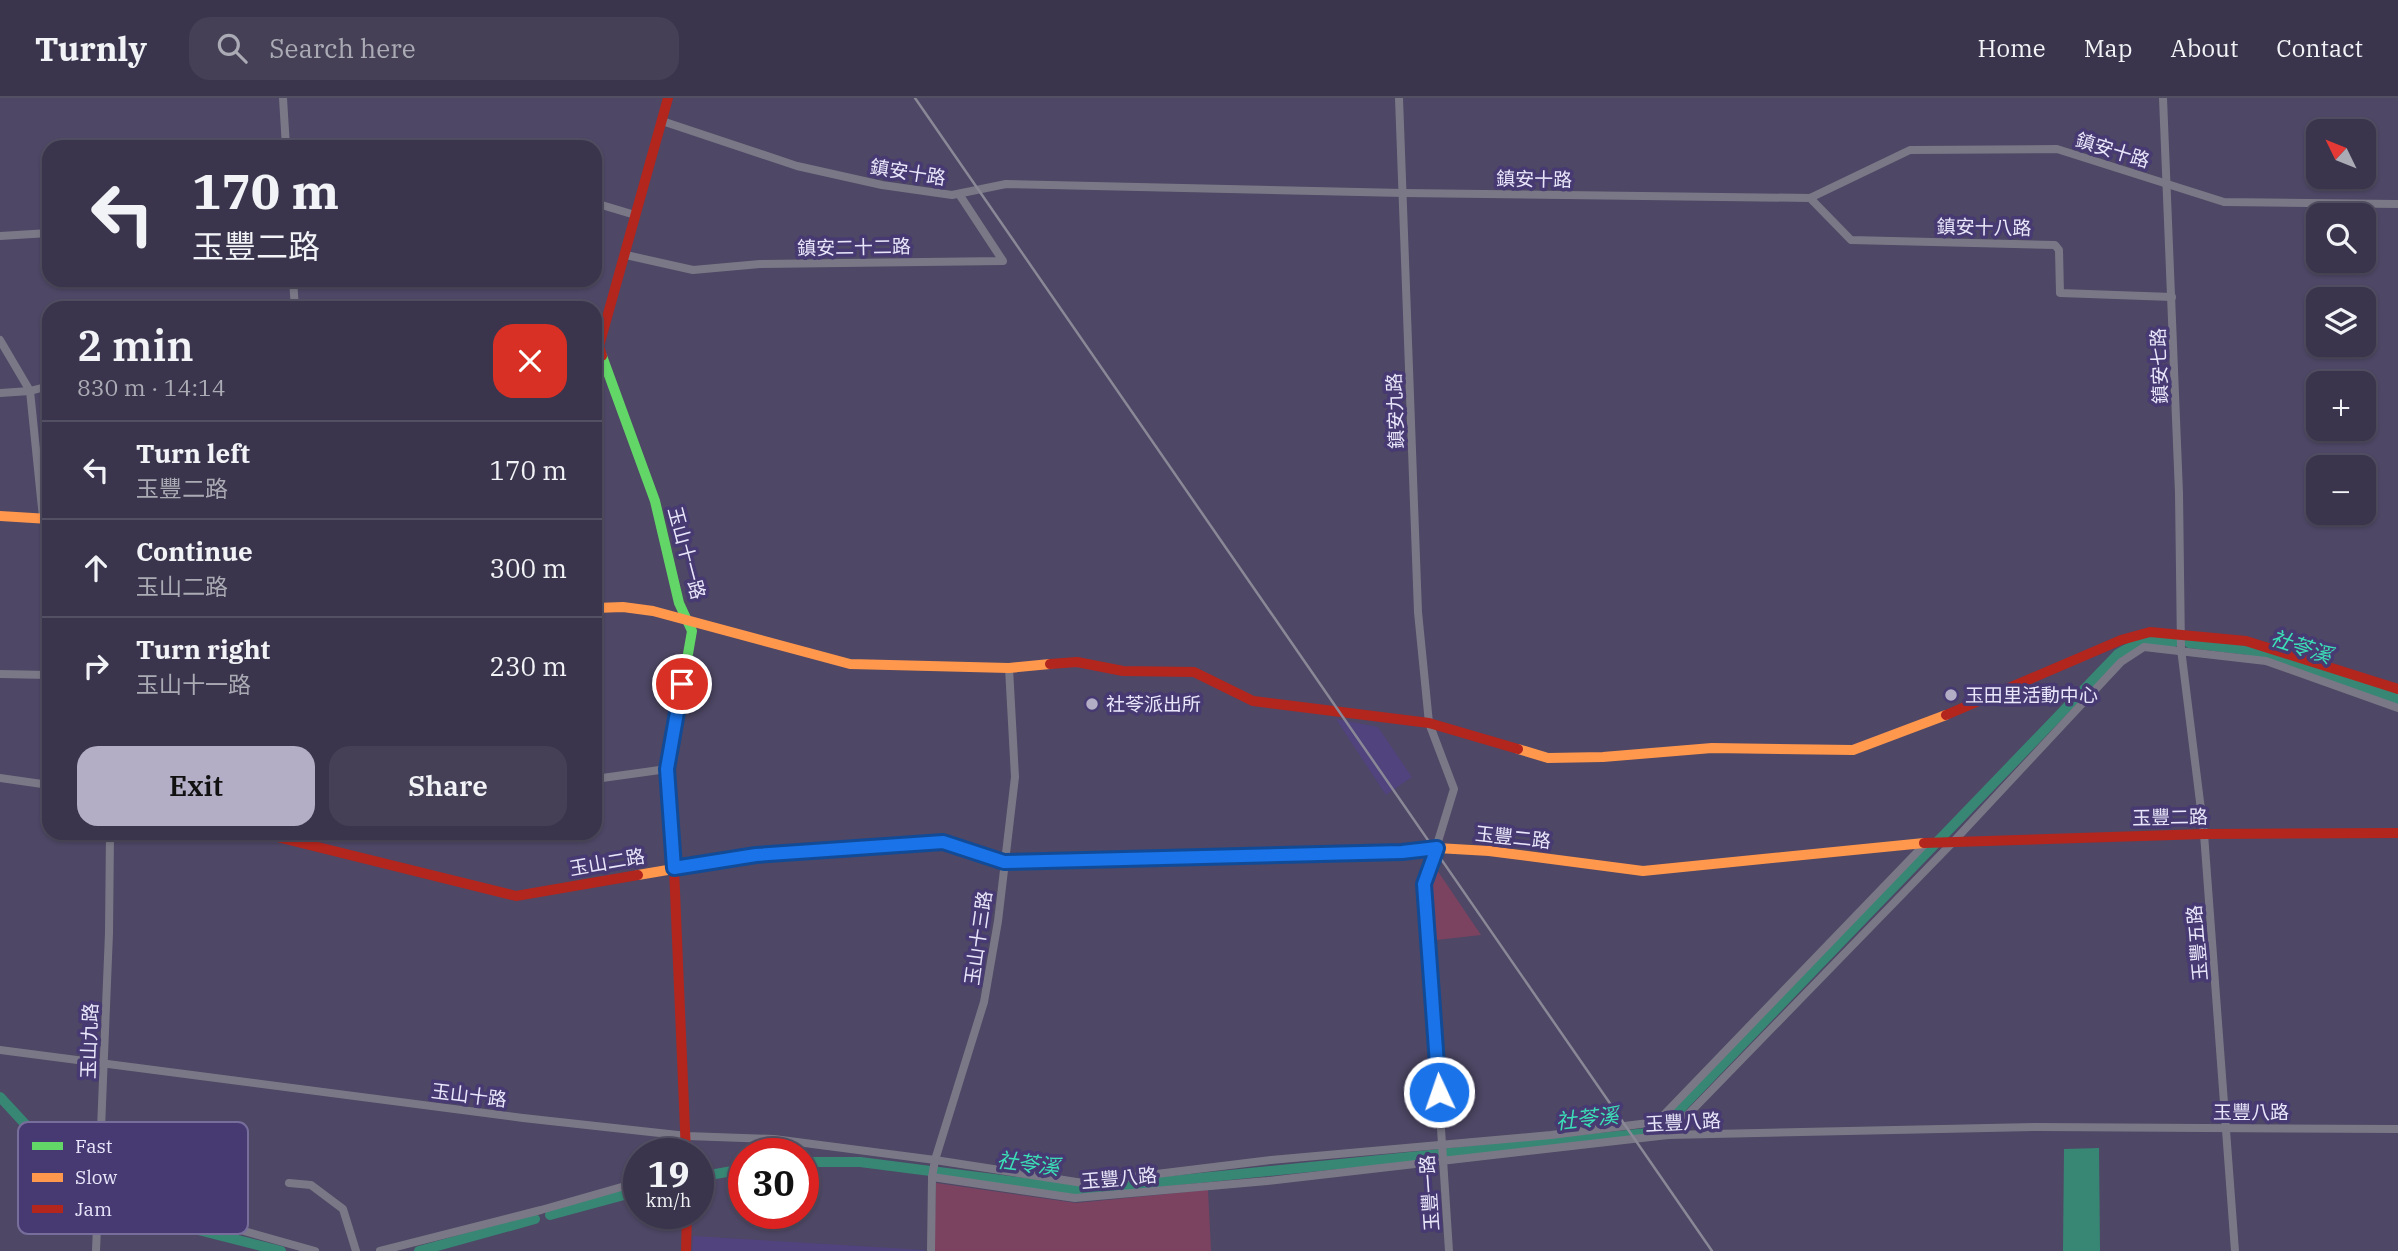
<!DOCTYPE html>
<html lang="en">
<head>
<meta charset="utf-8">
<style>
  :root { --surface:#3a354c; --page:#454056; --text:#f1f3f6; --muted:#ababb5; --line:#545064; --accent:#b3aec6 }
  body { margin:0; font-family:"IBM Plex Serif","Noto Sans TC",serif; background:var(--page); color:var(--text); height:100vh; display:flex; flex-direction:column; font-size:26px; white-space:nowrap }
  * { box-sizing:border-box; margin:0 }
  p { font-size:23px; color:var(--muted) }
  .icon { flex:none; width:38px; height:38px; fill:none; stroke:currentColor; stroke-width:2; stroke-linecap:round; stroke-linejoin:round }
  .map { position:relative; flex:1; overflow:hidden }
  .details { position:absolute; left:42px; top:203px; width:560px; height:539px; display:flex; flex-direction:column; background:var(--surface); border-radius:21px; box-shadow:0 2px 5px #0004,0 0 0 2px var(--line) }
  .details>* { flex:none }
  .hud { position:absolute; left:42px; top:42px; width:560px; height:147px; border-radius:21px; box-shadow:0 2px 5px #0004,0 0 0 2px var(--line); background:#3a354c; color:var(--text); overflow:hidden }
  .needle { width:46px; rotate:313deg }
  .controls { position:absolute; left:2306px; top:21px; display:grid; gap:14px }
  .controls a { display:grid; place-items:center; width:70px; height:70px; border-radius:14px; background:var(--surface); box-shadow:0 2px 5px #0004,0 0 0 2px var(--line); font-size:35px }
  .speed { position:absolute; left:623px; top:1040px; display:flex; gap:14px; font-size:35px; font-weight:700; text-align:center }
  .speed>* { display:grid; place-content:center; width:91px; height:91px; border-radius:50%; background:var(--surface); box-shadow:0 2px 5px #0004,0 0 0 2px var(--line); line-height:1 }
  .speed small { font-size:18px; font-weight:400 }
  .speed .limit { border:10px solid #d22; background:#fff; color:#111 }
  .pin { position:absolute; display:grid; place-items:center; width:60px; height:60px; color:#fff; margin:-30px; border:4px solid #fff; border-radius:50%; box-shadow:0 2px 7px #0007 }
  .me { position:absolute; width:77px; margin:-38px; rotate:357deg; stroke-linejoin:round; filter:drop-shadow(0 0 5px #0008) }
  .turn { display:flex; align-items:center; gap:24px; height:147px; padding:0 35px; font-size:32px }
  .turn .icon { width:91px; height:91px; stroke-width:2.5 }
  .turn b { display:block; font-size:49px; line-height:60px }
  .round { display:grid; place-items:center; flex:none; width:74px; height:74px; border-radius:21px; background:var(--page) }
  .head { display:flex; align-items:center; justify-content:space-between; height:119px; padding:0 35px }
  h1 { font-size:42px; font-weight:600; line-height:52px }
  .button { display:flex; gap:14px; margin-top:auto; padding:14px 35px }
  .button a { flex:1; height:80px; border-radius:21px; background:var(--accent); color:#111; font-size:28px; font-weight:600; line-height:80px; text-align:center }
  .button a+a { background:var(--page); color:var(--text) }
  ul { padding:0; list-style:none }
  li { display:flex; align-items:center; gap:21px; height:98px; padding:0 35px; border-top:2px solid var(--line) }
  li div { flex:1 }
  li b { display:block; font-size:26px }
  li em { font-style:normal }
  header { display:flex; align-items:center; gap:42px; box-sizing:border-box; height:98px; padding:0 35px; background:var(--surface); border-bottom:2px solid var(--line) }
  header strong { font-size:33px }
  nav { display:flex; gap:38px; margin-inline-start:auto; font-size:24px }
  .search { width:490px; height:63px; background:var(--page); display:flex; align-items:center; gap:18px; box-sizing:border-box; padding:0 24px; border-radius:21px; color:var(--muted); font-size:26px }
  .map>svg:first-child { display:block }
  .built { fill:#51437e }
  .green { fill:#7c4361 }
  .water { fill:#378774 }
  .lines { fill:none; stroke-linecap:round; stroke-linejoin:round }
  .canal { stroke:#378774; stroke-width:10 }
  .street { stroke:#7a7886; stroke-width:8 }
  .fast { stroke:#63d668; stroke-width:10 }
  .slow { stroke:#ff974d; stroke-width:10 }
  .jam { stroke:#b3261e; stroke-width:10 }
  .rail { stroke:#8a8897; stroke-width:2.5 }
  .route-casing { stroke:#114b97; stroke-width:18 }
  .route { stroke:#1a73e8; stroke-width:12 }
  .poi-dot { fill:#b3aec6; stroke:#473a72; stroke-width:2.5 }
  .labels { text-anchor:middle; stroke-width:7; stroke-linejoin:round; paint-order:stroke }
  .street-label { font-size:19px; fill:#e9e6fb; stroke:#473a72 }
  .poi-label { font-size:19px; fill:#e9e6fb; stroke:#473a72; text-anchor:start }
  .water-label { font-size:21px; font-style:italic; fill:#3be0b8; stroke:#473a72 }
  .key { fill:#473a72; stroke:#786e9b; stroke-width:2 }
  .key-label { font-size:19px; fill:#e9e6fb }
</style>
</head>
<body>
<header>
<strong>Turnly</strong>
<div class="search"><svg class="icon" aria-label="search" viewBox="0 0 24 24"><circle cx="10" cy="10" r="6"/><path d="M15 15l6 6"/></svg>Search here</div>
<nav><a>Home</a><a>Map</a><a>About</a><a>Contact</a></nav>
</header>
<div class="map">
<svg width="2398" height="1153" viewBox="0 0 2398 1153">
  <rect width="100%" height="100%" fill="#4e4765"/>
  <g class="built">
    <polygon points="1336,621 1378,629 1412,679 1386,697"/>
    <polygon points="693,1138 925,1152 925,1153 692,1153"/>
  </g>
  <g class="green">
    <polygon points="1435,769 1481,837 1436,842 1431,787"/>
    <polygon points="936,1085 1076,1105 1208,1092 1211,1153 934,1153"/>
  </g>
  <polygon class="water" points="2099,1050 2100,1153 2063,1153 2064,1051"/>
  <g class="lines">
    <g class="canal">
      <polyline points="2189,545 2248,552 2398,601"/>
      <polyline points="0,999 100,1107 281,1153"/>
      <path d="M803,1064H860L1080,1092L1658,1034L2118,556C2136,545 2152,541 2174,544"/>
      <polyline points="698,1079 744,1071"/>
      <polyline points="550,1117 639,1093"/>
      <polyline points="419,1153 535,1121"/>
    </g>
    <g class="street">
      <polyline points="283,0 286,49"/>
      <polyline points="1399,0 1418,514 1429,625 1454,691 1425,786 1449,1153"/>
      <polyline points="2163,0 2179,395 2181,551 2204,736 2235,1153"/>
      <polyline points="662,23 797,68 882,87 952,97 1006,86 1403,95 1810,100 1910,52 2057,51 2224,104 2398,106"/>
      <polyline points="1810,100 1851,142 2055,147 2059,152 2060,195 2172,199"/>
      <polyline points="595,105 635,117"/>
      <polyline points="0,138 49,135"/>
      <polyline points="626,157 693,172 760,166 1003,163 959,96"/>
      <polyline points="293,182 295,210"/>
      <polyline points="0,242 30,293 43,420"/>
      <polyline points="0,295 30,293 49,288"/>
      <polyline points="0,576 49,577"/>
      <polyline points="0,680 49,687"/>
      <polyline points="595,681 667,671"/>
      <polyline points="0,952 523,1020 687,1038 774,1041 935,1062 1083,1085 1271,1062 1551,1037 1657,1024 1926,745"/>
      <polyline points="1657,1024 1668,1037 1954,743 2121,564 2144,549 2266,563 2398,610"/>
      <polyline points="932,1079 1075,1100 1267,1083 1668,1037 2037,1029 2398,1031"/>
      <polyline points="289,1085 311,1087 343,1111 356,1153"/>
      <polyline points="98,1092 315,1153"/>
      <polyline points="96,1153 109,835 110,735"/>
      <polyline points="380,1153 541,1112 639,1084"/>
      <polyline points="931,1153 932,1079 935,1062 984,904 998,823 1015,679 1009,570"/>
    </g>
    <g class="fast">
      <polyline points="602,258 655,403 679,505 692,533 685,573"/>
      <polyline points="916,746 943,744 1004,764 1336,756"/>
    </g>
    <g class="slow">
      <polyline points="0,418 49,421"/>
      <polyline points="595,510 623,509 653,513 850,566 1009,570 1050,566"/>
      <polyline points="1518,651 1548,660 1603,659 1712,650 1853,652 1946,617"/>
      <polyline points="1336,756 1402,754 1437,750 1489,753 1643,773 1924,745"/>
      <polyline points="638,777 756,757 916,746"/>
    </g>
    <g class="jam">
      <polyline points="602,258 599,248 668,0"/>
      <polyline points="1050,566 1077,564 1123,573 1194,574 1253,603 1429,625 1518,651"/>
      <polyline points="685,573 667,671 674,770 686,1055"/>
      <polyline points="1946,617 2121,542 2150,534 2246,543 2398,591"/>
      <polyline points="261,735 516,798 638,777"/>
      <polyline points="1924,745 2204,736 2398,735"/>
      <polyline points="686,1153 687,1115"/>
    </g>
    <polyline class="rail" points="915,0 1712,1153"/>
  </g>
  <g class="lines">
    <g class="route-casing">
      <polyline id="route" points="682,586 667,671 674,770 756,757 943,744 1004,764 1402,754 1437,750 1424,786 1439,994"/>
    </g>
    <use href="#route" class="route"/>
  </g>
  <g class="poi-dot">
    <circle cx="1951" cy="597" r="7"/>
    <circle cx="1092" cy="606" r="7"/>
  </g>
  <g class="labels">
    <g class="street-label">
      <text transform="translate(2113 52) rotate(17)" y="7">鎮安十路</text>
      <text transform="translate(908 74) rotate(9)" y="7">鎮安十路</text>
      <text transform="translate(1534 81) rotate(1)" y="7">鎮安十路</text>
      <text transform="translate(1984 129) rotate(1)" y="7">鎮安十八路</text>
      <text transform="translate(854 149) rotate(-1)" y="7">鎮安二十二路</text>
      <text transform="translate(2159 268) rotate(-92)" y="7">鎮安七路</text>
      <text transform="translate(1395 313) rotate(-92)" y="7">鎮安九路</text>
      <text transform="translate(687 455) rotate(75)" y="7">玉山十一路</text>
      <text transform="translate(2170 719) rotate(-1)" y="7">玉豐二路</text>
      <text transform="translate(1513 739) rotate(6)" y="7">玉豐二路</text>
      <text transform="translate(607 764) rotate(-10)" y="7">玉山二路</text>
      <text transform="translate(978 840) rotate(-82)" y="7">玉山十三路</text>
      <text transform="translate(2197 845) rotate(-95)" y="7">玉豐五路</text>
      <text transform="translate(89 943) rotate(-88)" y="7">玉山九路</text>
      <text transform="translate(469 997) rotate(7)" y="7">玉山十路</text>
      <text x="2251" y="1021">玉豐八路</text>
      <text transform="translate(1683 1024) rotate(-3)" y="7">玉豐八路</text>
      <text transform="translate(1119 1080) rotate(-5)" y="7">玉豐八路</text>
      <text transform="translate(1429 1095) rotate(-94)" y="7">玉豐一路</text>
    </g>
    <g class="poi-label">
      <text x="1965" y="604">玉田里活動中心</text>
      <text x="1106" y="613">社苓派出所</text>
    </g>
    <g class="water-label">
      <text transform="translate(2301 549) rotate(18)" y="7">社苓溪</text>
      <text transform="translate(1587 1021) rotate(-6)" y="7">社苓溪</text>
      <text transform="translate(1028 1066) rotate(7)" y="7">社苓溪</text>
    </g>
  </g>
  <rect x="18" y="1024" width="230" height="112" rx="10" class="key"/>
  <rect x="32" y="1044" width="31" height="8" fill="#63d668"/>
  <rect x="32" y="1075" width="31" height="9" fill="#ff974d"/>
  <rect x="32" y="1107" width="31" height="8" fill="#b3261e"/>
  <g class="key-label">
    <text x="75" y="1055">Fast</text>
    <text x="75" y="1086">Slow</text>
    <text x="75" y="1118">Jam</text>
  </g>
</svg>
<div class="controls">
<a><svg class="needle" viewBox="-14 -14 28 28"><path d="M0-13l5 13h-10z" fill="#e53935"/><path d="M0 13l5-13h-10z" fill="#ababb5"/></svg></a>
<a><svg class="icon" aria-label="search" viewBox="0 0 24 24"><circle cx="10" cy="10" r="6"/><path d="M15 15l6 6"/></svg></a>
<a><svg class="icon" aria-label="layers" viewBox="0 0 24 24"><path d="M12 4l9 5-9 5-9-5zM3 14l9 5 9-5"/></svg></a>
<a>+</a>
<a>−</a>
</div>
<div class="speed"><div>19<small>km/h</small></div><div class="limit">30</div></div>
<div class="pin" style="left:682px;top:586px;background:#d93025"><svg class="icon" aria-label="arrive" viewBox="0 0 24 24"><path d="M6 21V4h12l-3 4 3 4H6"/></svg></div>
<svg class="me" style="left:1439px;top:994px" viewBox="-20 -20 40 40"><circle r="17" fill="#1a73e8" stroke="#fff" stroke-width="3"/><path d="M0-11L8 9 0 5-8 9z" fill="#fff"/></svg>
<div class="hud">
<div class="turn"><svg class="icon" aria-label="left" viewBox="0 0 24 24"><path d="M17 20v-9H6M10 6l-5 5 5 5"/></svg><div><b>170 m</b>玉豐二路</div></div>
</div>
<section class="details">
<div class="head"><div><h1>2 min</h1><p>830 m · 14:14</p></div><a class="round" style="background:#d93025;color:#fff"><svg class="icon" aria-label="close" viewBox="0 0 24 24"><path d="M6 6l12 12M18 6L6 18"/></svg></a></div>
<ul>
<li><svg class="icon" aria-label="left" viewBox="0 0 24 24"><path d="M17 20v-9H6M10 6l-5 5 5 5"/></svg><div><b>Turn left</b><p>玉豐二路</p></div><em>170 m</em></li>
<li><svg class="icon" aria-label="ahead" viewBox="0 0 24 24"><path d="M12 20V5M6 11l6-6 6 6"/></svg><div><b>Continue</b><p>玉山二路</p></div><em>300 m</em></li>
<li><svg class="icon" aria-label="right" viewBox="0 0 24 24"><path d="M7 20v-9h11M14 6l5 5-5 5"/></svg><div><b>Turn right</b><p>玉山十一路</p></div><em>230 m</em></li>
</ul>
<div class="button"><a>Exit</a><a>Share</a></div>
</section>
</div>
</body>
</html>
